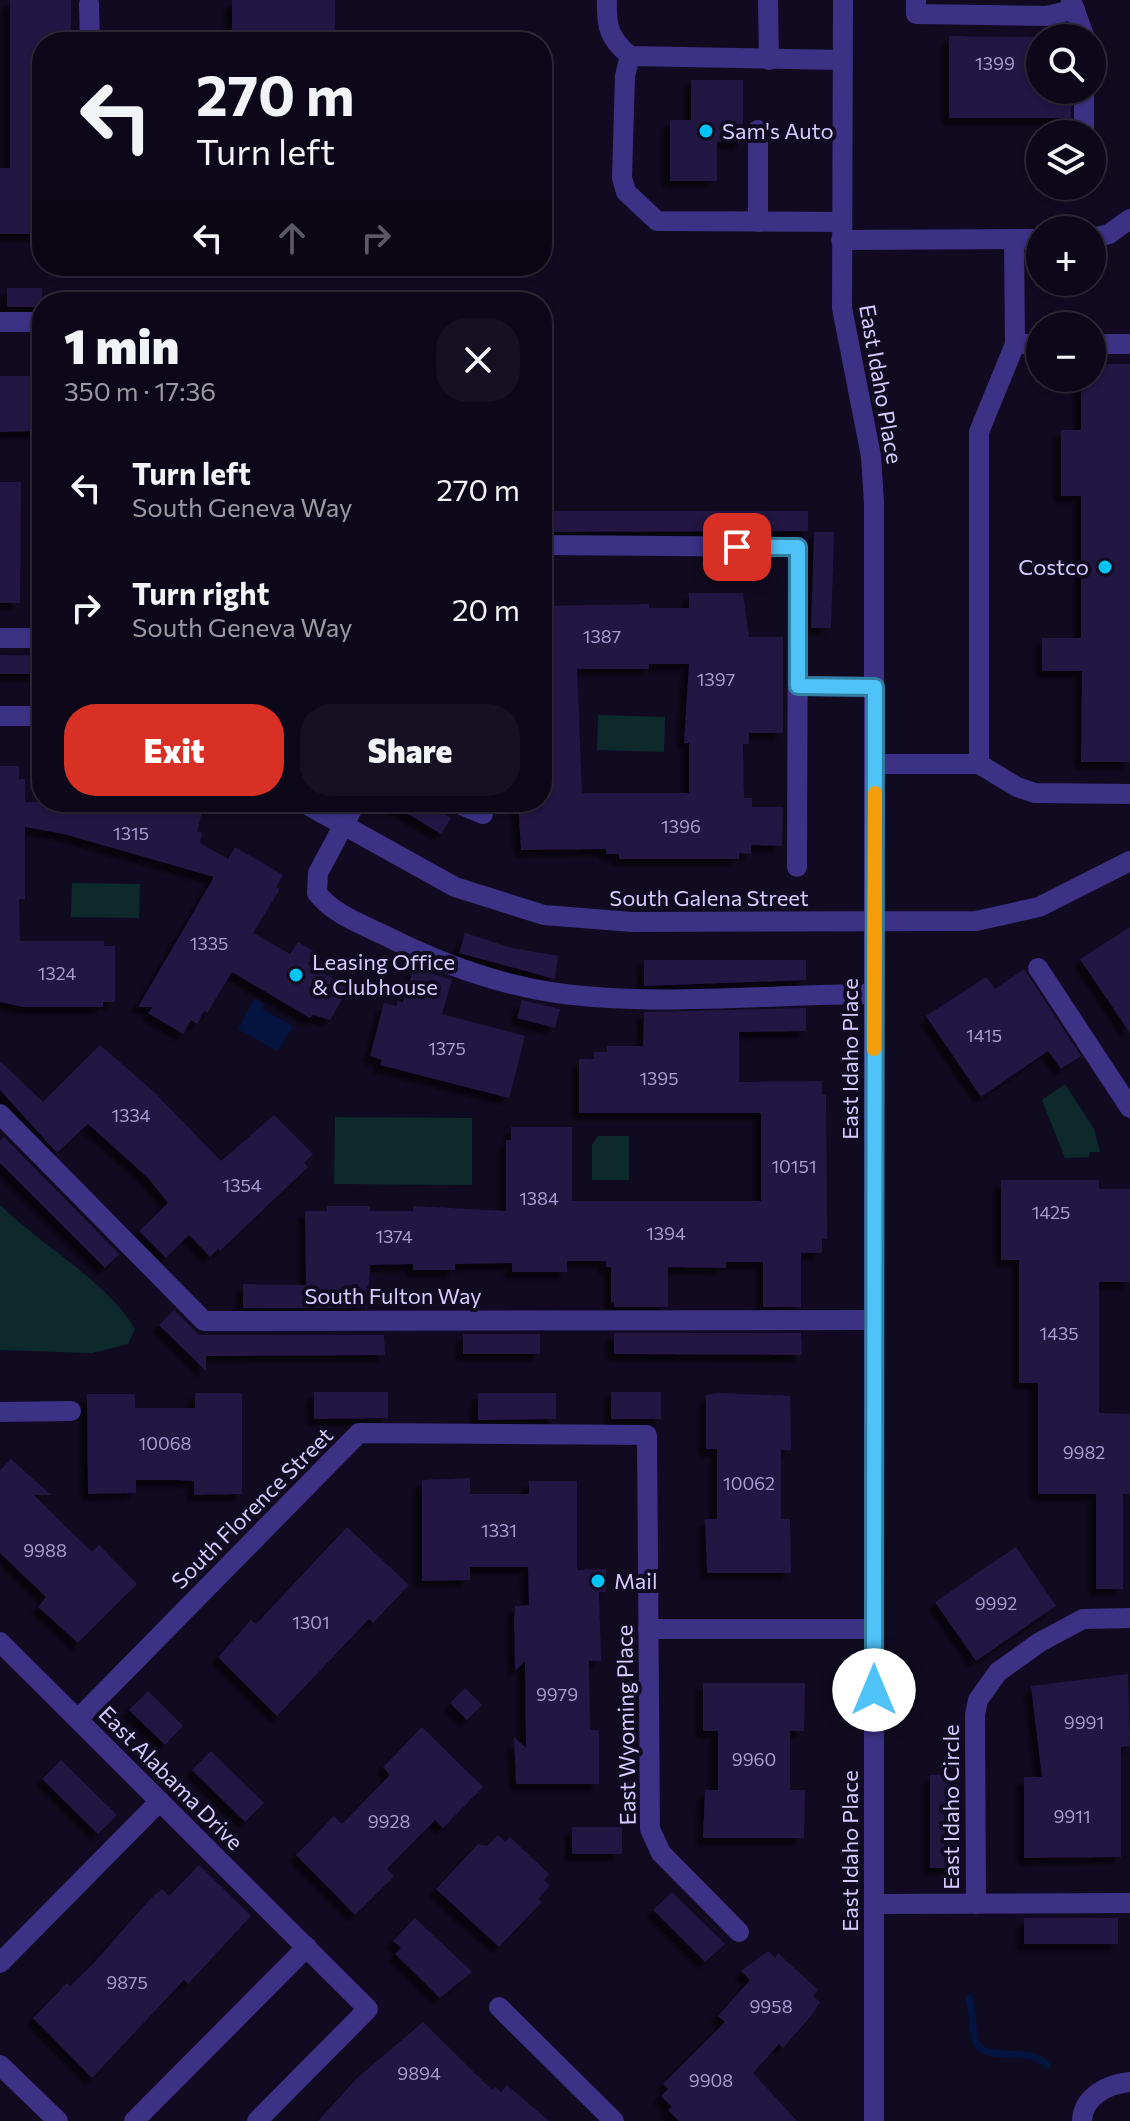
<!DOCTYPE html>
<html lang="en">
<head>
<meta charset="utf-8">
<style>
  :root { --surface:#0d0819; --page:#161122; --text:#f1f3f6; --muted:#9a9aa2; --line:#2d2938; --accent:#d93025 }
  body { margin:0; font-family:Commissioner,sans-serif; background:var(--page); color:var(--text); height:100vh; display:flex; flex-direction:column; font-size:30px; white-space:nowrap }
  * { box-sizing:border-box; margin:0 }
  p { font-size:26px; color:var(--muted) }
  .icon { flex:none; width:44px; height:44px; fill:none; stroke:currentColor; stroke-width:2; stroke-linecap:round; stroke-linejoin:round }
  .map { position:relative; flex:1; overflow:hidden }
  .sheet { position:absolute; left:32px; top:292px; width:520px; height:520px; display:flex; flex-direction:column; background:var(--surface); border-radius:32px; box-shadow:0 2px 6px #0004,0 0 0 2px var(--line) }
  .sheet>* { flex:none }
  .top-card { position:absolute; left:32px; top:32px; width:520px; height:244px; border-radius:32px; box-shadow:0 2px 6px #0004,0 0 0 2px var(--line); background:#0d0819; color:var(--text); overflow:hidden }
  .buttons { position:absolute; left:1026px; top:24px; display:grid; gap:16px }
  .buttons a { display:grid; place-items:center; width:80px; height:80px; border-radius:50%; background:var(--surface); box-shadow:0 2px 6px #0004,0 0 0 2px var(--line); font-size:40px }
  .pin { position:absolute; display:grid; place-items:center; width:68px; height:68px; color:#fff; margin:-34px; border-radius:16px; box-shadow:0 4px 12px #0006 }
  .me { position:absolute; width:88px; margin:-44px; rotate:0deg; stroke-linejoin:round; filter:drop-shadow(0 0 6px #0008) }
  .turn { display:flex; align-items:center; gap:28px; height:168px; padding:0 32px; font-size:36px }
  .turn .icon { width:104px; height:104px; stroke-width:2.5 }
  .turn b { display:block; font-size:56px; line-height:68px }
  .lanes { display:flex; align-items:center; height:76px; padding:0 32px; background:#0003; justify-content:center; gap:40px; direction:ltr }
  .lanes .off { opacity:.35 }
  .round { display:grid; place-items:center; flex:none; width:84px; height:84px; border-radius:32px; background:var(--page) }
  .headline { display:flex; align-items:center; justify-content:space-between; height:136px; padding:0 32px }
  h1 { font-size:48px; font-weight:800; line-height:60px }
  .button { display:flex; gap:16px; margin-top:auto; padding:16px 32px }
  .button a { flex:1; height:92px; border-radius:32px; background:var(--accent); color:#fff; font-size:32px; font-weight:800; line-height:92px; text-align:center }
  .button a+a { background:var(--page); color:var(--text) }
  ul { padding:0; list-style:none }
  li { display:flex; align-items:center; gap:24px; height:120px; padding:0 32px }
  li div { flex:1 }
  li b { display:block; font-size:30px }
  li em { font-style:normal }
  .map>svg:first-child { display:block }
  .green { fill:#0d292b }
  .water { fill:#041440 }
  .lines { fill:none; stroke-linecap:round; stroke-linejoin:round }
  .stream { stroke:#041440; stroke-width:7 }
  .building { fill:#231543; fill-rule:evenodd; filter:url(#shadow) }
  .minor { stroke:#3c3185; stroke-width:20 }
  .route-casing { stroke:#337fa1; stroke-width:20 }
  .route { stroke:#4fc3f7; stroke-width:14 }
  .slow { stroke:#f59e0b; stroke-width:14 }
  .poi-dot { fill:#00c4f5; stroke:#110b21; stroke-width:3 }
  .labels { text-anchor:middle; stroke-width:8; stroke-linejoin:round; paint-order:stroke }
  .number-label { font-size:18px; fill:#a99dd0 }
  .poi-label { font-size:22px; fill:#d6caff; stroke:#110b21; text-anchor:start }
  .street-label { font-size:22px; fill:#d6caff; stroke:#110b21 }
</style>
</head>
<body>
<div class="map">
<svg width="1130" height="2121" viewBox="0 0 1130 2121">
  <defs>
    <filter id="shadow"><feDropShadow dx="-7" dy="7" stdDeviation="2" flood-color="#0009"/></filter>
  </defs>
  <rect width="100%" height="100%" fill="#110b21"/>
  <g class="green">
    <polygon points="598,715 665,717 664,752 597,750"/>
    <polygon points="72,883 140,884 139,918 71,917"/>
    <polygon points="1065,1084 1094,1129 1100,1152 1090,1152 1089,1157 1065,1158 1042,1100"/>
    <polygon points="335,1117 472,1118 472,1185 334,1184"/>
    <polygon points="598,1136 629,1136 629,1180 592,1180 592,1145"/>
    <path d="M0,1205C39,1244 107,1281 135,1329L128,1344L92,1353L0,1350Z"/>
  </g>
  <polygon class="water" points="255,998 264,1004 262,1009 293,1026 278,1051 238,1029"/>
  <g class="lines">
    <path class="stream" d="M969,1998C974,2012 971,2029 976,2042C985,2064 1029,2045 1047,2065"/>
  </g>
  <g class="building">
    <polygon points="10,0 71,0 71,42 42,42 42,234 0,234 0,168 10,168"/>
    <polygon points="232,0 335,0 335,34 232,33"/>
    <polygon points="949,36 1040,37 1040,90 1071,90 1071,118 949,118"/>
    <polygon points="691,80 743,80 743,142 717,142 717,181 670,181 670,120 691,120"/>
    <rect x="7" y="288" width="35" height="19"/>
    <polygon points="1092,364 1130,364 1130,762 1081,762 1082,671 1042,671 1042,638 1081,638 1081,496 1061,496 1061,430 1081,430 1081,378 1092,378"/>
    <polygon points="0,376 42,376 42,431 0,432"/>
    <polygon points="0,482 21,482 20,603 0,603"/>
    <polygon points="542,511 808,511 808,531 542,532"/>
    <polygon points="814,532 834,532 831,628 811,628"/>
    <path d="M689,593H743L749,637H783V733H749V744H743L744,798H752V807H783L782,846L751,845V854L739,853V859H619V854H606V849L521,850L518,802H542V606L649,604V608H689ZM649,664H689L684,743H689V793H582L577,669H649Z"/>
    <polygon points="0,655 42,656 42,674 0,674"/>
    <polygon points="0,766 19,766 19,779 25,779 25,802 193,802 191,808 202,811 197,831 202,833 200,843 228,859 235,847 283,875 276,887 280,889 253,933 290,954 298,942 315,952 308,964 349,988 330,1020 313,1015 310,1018 232,972 207,1013 204,1011 197,1024 191,1020 183,1034 148,1013 153,1007 138,1007 214,877 64,834 25,827 25,899 19,899 20,941 104,941 104,946 115,946 115,1002 103,1002 103,1007 24,1007 0,1002"/>
    <polygon points="388,802 425,802 451,818 441,834"/>
    <polygon points="1130,927 1130,1033 1080,959"/>
    <polygon points="465,933 512,948 558,956 555,979 459,953"/>
    <polygon points="644,960 806,960 806,980 644,986"/>
    <polygon points="414,968 452,980 442,1014 525,1036 509,1098 380,1065 382,1060 370,1056 384,1003 396,1006 398,1001 403,1002"/>
    <polygon points="1024,969 1081,1056 1061,1069 1048,1051 981,1097 926,1016 986,977 995,989"/>
    <polygon points="522,1000 560,1009 555,1028 517,1018"/>
    <polygon points="806,1008 806,1031 739,1032 739,1082 822,1081 822,1095 826,1095 827,1239 822,1239 822,1253 801,1253 801,1307 763,1307 763,1262 726,1262 726,1268 668,1267 668,1307 614,1307 614,1302 611,1302 611,1267 606,1267 606,1261 567,1261 567,1272 512,1272 512,1263 455,1264 455,1270 413,1270 413,1264 370,1265 367,1308 243,1308 243,1284 306,1285 305,1211 327,1211 327,1206 370,1206 370,1211 413,1211 413,1206 506,1211 506,1140 511,1140 511,1127 572,1127 572,1201 761,1201 761,1113 579,1113 579,1059 594,1059 594,1052 607,1052 607,1046 643,1046 644,1012"/>
    <polygon points="100,1045 154,1092 221,1161 274,1115 313,1154 304,1163 308,1167 220,1251 218,1249 210,1257 189,1235 166,1258 139,1231 168,1203 148,1178 88,1124 57,1153 0,1090 0,1061 43,1102"/>
    <polygon points="4,1137 119,1254 105,1268 0,1163 0,1141"/>
    <polygon points="1001,1180 1099,1180 1099,1189 1130,1189 1130,1282 1099,1282 1099,1413 1130,1414 1130,1494 1123,1494 1123,1589 1096,1589 1096,1494 1038,1494 1038,1383 1019,1383 1019,1260 1001,1260"/>
    <polygon points="174,1310 199,1335 384,1335 385,1355 206,1356 206,1371 159,1325"/>
    <polygon points="614,1333 801,1333 802,1355 614,1354"/>
    <rect x="463" y="1334" width="77" height="20"/>
    <polygon points="314,1392 388,1392 388,1418 314,1419"/>
    <rect x="611" y="1392" width="50" height="27"/>
    <polygon points="195,1393 242,1393 242,1494 194,1495 194,1481 176,1480 136,1480 136,1493 88,1494 87,1394 135,1394 135,1408 195,1408"/>
    <polygon points="478,1393 556,1393 556,1419 478,1420"/>
    <polygon points="719,1393 790,1396 791,1450 781,1450 781,1519 790,1519 791,1573 707,1573 705,1519 717,1519 717,1449 706,1449 706,1395"/>
    <polygon points="11,1459 51,1495 34,1495 66,1527 92,1552 99,1545 137,1584 78,1643 38,1607 46,1597 0,1553 0,1470"/>
    <polygon points="470,1478 470,1494 529,1494 529,1481 577,1481 577,1570 606,1569 606,1592 599,1592 601,1661 589,1661 590,1730 599,1730 599,1784 516,1784 514,1737 526,1748 525,1661 515,1671 514,1621 515,1606 529,1605 528,1567 470,1567 470,1580 422,1581 422,1480"/>
    <polygon points="347,1527 409,1585 373,1623 369,1619 277,1716 218,1657 251,1620 256,1624"/>
    <polygon points="1016,1547 1056,1606 976,1661 935,1602"/>
    <polygon points="1128,1674 1130,1746 1121,1747 1121,1857 1024,1858 1024,1777 1042,1777 1031,1686"/>
    <polygon points="703,1683 805,1683 804,1731 790,1731 790,1790 805,1790 804,1838 703,1838 705,1790 718,1790 718,1731 703,1731"/>
    <polygon points="465,1688 482,1705 467,1720 450,1703"/>
    <polygon points="148,1691 183,1726 165,1745 129,1710"/>
    <polygon points="422,1727 483,1787 443,1828 435,1820 387,1869 394,1876 355,1915 296,1855 334,1816 342,1824 390,1775 383,1767"/>
    <polygon points="211,1751 264,1803 245,1822 192,1770"/>
    <polygon points="61,1760 117,1815 98,1834 42,1779"/>
    <polygon points="955,1774 956,1868 930,1868 930,1775"/>
    <rect x="572" y="1827" width="50" height="27"/>
    <polygon points="498,1835 505,1842 510,1837 549,1874 544,1880 550,1886 538,1899 542,1902 499,1947 436,1889 478,1844 487,1846"/>
    <polygon points="199,1865 251,1916 188,1984 184,1980 92,2078 33,2018 67,1983 70,1986 92,1965 150,1899 162,1889 169,1896"/>
    <polygon points="672,1892 725,1944 705,1962 653,1910"/>
    <polygon points="415,1918 472,1972 440,1998 395,1954 401,1948 393,1941"/>
    <rect x="1024" y="1918" width="94" height="26"/>
    <polygon points="768,1951 775,1958 778,1953 818,1990 813,1996 820,2002 811,2016 783,2048 779,2044 753,2073 797,2121 679,2121 668,2110 672,2107 661,2096 668,2089 663,2084 725,2022 718,2016 750,1980 741,1971"/>
    <polygon points="423,2022 492,2090 495,2087 501,2092 507,2085 549,2121 318,2121 357,2078"/>
  </g>
  <g class="lines">
    <g class="minor">
      <path d="M607,0C606,27 609,38 630,56L842,60"/>
      <polyline points="768,0 769,60"/>
      <polyline points="843,0 842,308 871,456 874,503 874,2121"/>
      <polyline points="916,0 916,14 1047,16 1075,9"/>
      <polyline points="1071,0 1085,38"/>
      <polyline points="89,4 90,42"/>
      <polyline points="630,56 625,76 622,178 626,192 657,221 841,222"/>
      <polyline points="758,130 758,222"/>
      <polyline points="1084,134 1084,90"/>
      <polyline points="1092,238 1109,234 1130,219"/>
      <polyline points="841,240 1040,239"/>
      <polyline points="1014,240 1015,344 1040,344"/>
      <polyline points="0,322 42,322"/>
      <polyline points="1092,344 1130,344"/>
      <polyline points="542,545 798,547 797,867"/>
      <polyline points="0,638 42,638"/>
      <polyline points="798,686 875,687"/>
      <polyline points="0,716 42,716"/>
      <polyline points="875,764 979,764 1017,787 1035,793 1130,794"/>
      <polyline points="979,764 979,432 1015,344"/>
      <polyline points="302,802 455,887 544,915 632,922 976,921 1039,907 1130,861"/>
      <path d="M356,802L318,873L317,893C333,914 361,924 384,935C439,963 495,984 557,993C658,1007 772,994 874,994"/>
      <polyline points="454,802 483,814"/>
      <polyline points="1038,968 1130,1108"/>
      <polyline points="0,1114 204,1321 873,1320"/>
      <polyline points="0,1412 71,1411"/>
      <polyline points="648,1629 874,1629"/>
      <polyline points="0,1642 368,2009 257,2121"/>
      <polyline points="78,1719 359,1433 647,1435 650,1829 661,1853 739,1932"/>
      <polyline points="874,1904 1130,1903"/>
      <polyline points="976,1904 975,1715 978,1700 998,1672 1040,1642 1083,1619 1130,1618"/>
      <polyline points="0,1963 160,1801"/>
      <polyline points="499,2007 614,2121"/>
      <polyline points="0,2065 58,2121"/>
      <polyline points="134,2121 307,1947"/>
      <path d="M1082,2121C1083,2096 1108,2084 1130,2082"/>
    </g>
  </g>
  <g class="lines">
    <g class="route-casing">
      <polyline id="route" points="737,547 798,547 798,686 875,687 874,1690"/>
    </g>
    <use href="#route" class="route"/>
    <polyline class="slow" points="874,1049 875,793"/>
  </g>
  <g class="poi-dot">
    <circle cx="706" cy="131" r="8"/>
    <circle cx="1105" cy="567" r="8"/>
    <circle cx="296" cy="975" r="8"/>
    <circle cx="598" cy="1581" r="8"/>
  </g>
  <g class="labels">
    <g class="number-label">
      <text x="995" y="70">1399</text>
      <text x="602" y="643">1387</text>
      <text x="716" y="686">1397</text>
      <text x="681" y="833">1396</text>
      <text x="131" y="840">1315</text>
      <text x="209" y="950">1335</text>
      <text x="57" y="980">1324</text>
      <text x="984" y="1042">1415</text>
      <text x="447" y="1055">1375</text>
      <text x="659" y="1085">1395</text>
      <text x="131" y="1122">1334</text>
      <text x="794" y="1173">10151</text>
      <text x="242" y="1192">1354</text>
      <text x="539" y="1205">1384</text>
      <text x="1051" y="1219">1425</text>
      <text x="666" y="1240">1394</text>
      <text x="394" y="1243">1374</text>
      <text x="1059" y="1340">1435</text>
      <text x="165" y="1450">10068</text>
      <text x="1084" y="1459">9982</text>
      <text x="749" y="1490">10062</text>
      <text x="499" y="1537">1331</text>
      <text x="45" y="1557">9988</text>
      <text x="996" y="1610">9992</text>
      <text x="311" y="1629">1301</text>
      <text x="557" y="1701">9979</text>
      <text x="1084" y="1729">9991</text>
      <text x="754" y="1766">9960</text>
      <text x="1072" y="1823">9911</text>
      <text x="389" y="1828">9928</text>
      <text x="127" y="1989">9875</text>
      <text x="771" y="2013">9958</text>
      <text x="419" y="2080">9894</text>
      <text x="711" y="2087">9908</text>
    </g>
    <g class="poi-label">
      <text x="722" y="139">Sam's Auto</text>
      <text x="1089" y="575" text-anchor="end">Costco</text>
      <text x="312" y="970">Leasing Office<tspan x="312" dy="25">&amp; Clubhouse</tspan></text>
      <text x="614" y="1589">Mail</text>
    </g>
    <g class="street-label">
      <text transform="translate(881 384) rotate(80)" y="8">East Idaho Place</text>
      <text x="709" y="906">South Galena Street</text>
      <text transform="translate(850 1059) rotate(-90)" y="8">East Idaho Place</text>
      <text x="393" y="1304">South Fulton Way</text>
      <text transform="translate(252 1508) rotate(-45)" y="8">South Florence Street</text>
      <text transform="translate(626 1725) rotate(-91)" y="8">East Wyoming Place</text>
      <text transform="translate(171 1778) rotate(45)" y="8">East Alabama Drive</text>
      <text transform="translate(951 1807) rotate(-90)" y="8">East Idaho Circle</text>
      <text transform="translate(850 1851) rotate(-90)" y="8">East Idaho Place</text>
    </g>
  </g>
</svg>
<div class="buttons">
<a><svg class="icon" aria-label="search" viewBox="0 0 24 24"><circle cx="10" cy="10" r="6"/><path d="M15 15l6 6"/></svg></a>
<a><svg class="icon" aria-label="layers" viewBox="0 0 24 24"><path d="M12 4l9 5-9 5-9-5zM3 14l9 5 9-5"/></svg></a>
<a>+</a>
<a>−</a>
</div>
<div class="pin" style="left:737px;top:547px;background:#d93025"><svg class="icon" aria-label="arrive" viewBox="0 0 24 24"><path d="M6 21V4h12l-3 4 3 4H6"/></svg></div>
<svg class="me" style="left:874px;top:1690px" viewBox="-20 -20 40 40"><circle r="19" fill="#fff"/><path d="M0-13L10 11 0 6-10 11z" fill="#4fc3f7"/></svg>
<div class="top-card">
<div class="turn"><svg class="icon" aria-label="left" viewBox="0 0 24 24"><path d="M17 20v-9H6M10 6l-5 5 5 5"/></svg><div><b>270 m</b>Turn left</div></div>
<div class="lanes"><svg class="icon" aria-label="left" viewBox="0 0 24 24"><path d="M17 20v-9H6M10 6l-5 5 5 5"/></svg><svg class="icon off" aria-label="ahead" viewBox="0 0 24 24"><path d="M12 20V5M6 11l6-6 6 6"/></svg><svg class="icon off" aria-label="right" viewBox="0 0 24 24"><path d="M7 20v-9h11M14 6l5 5-5 5"/></svg></div>
</div>
<section class="sheet">
<div class="headline"><div><h1>1 min</h1><p>350 m · 17:36</p></div><a class="round"><svg class="icon" aria-label="close" viewBox="0 0 24 24"><path d="M6 6l12 12M18 6L6 18"/></svg></a></div>
<ul>
<li><svg class="icon" aria-label="left" viewBox="0 0 24 24"><path d="M17 20v-9H6M10 6l-5 5 5 5"/></svg><div><b>Turn left</b><p>South Geneva Way</p></div><em>270 m</em></li>
<li><svg class="icon" aria-label="right" viewBox="0 0 24 24"><path d="M7 20v-9h11M14 6l5 5-5 5"/></svg><div><b>Turn right</b><p>South Geneva Way</p></div><em>20 m</em></li>
</ul>
<div class="button"><a>Exit</a><a>Share</a></div>
</section>
</div>
</body>
</html>
